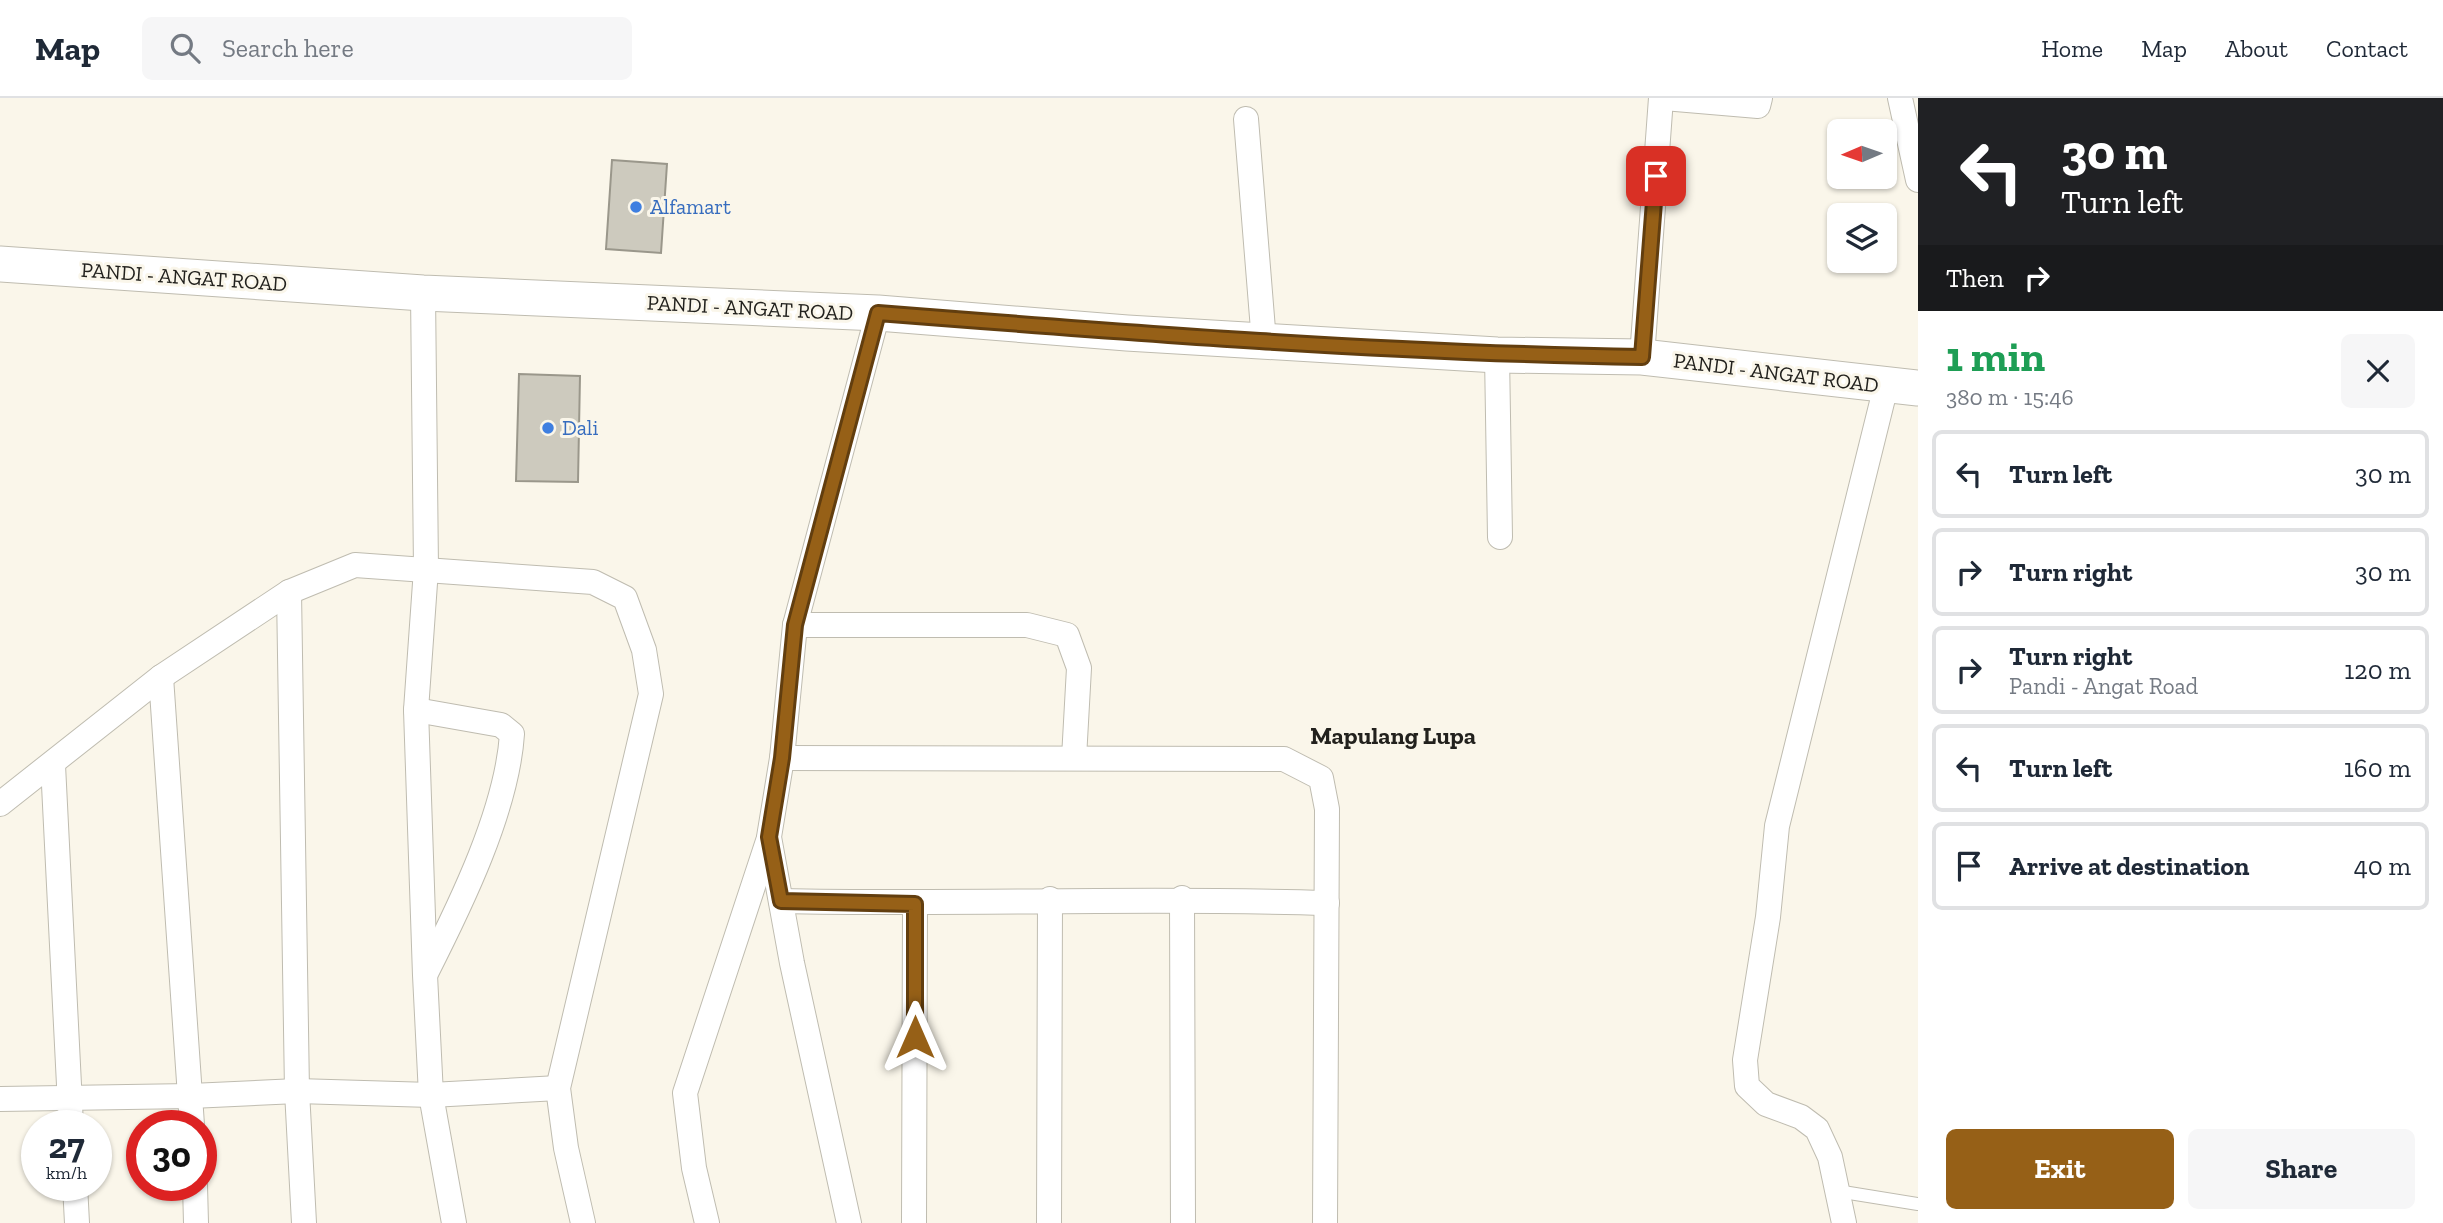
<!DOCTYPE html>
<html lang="en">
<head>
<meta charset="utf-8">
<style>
  :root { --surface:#fff; --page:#f6f6f7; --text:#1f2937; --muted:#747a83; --line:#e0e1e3; --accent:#966017 }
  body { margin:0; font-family:"Zilla Slab",serif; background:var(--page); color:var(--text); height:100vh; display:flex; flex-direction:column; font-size:26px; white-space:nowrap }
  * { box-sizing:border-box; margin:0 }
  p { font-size:23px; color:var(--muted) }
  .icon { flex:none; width:38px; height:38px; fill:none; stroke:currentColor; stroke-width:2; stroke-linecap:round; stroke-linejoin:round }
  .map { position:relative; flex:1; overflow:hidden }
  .details { display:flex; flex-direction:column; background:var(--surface); width:525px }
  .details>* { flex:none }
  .top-card { background:#202124; color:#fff; overflow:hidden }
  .needle { width:46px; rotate:268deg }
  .controls { position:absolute; left:1827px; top:21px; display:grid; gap:14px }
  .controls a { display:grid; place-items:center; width:70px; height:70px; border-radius:10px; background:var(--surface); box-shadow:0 2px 5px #0004; font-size:35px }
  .speed { position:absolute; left:21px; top:1012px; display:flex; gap:14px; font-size:35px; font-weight:700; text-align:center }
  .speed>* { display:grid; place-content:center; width:91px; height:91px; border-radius:50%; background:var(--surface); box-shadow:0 2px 5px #0004; line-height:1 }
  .speed small { font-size:18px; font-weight:400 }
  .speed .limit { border:10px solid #d22; background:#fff; color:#111 }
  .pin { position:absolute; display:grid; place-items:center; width:60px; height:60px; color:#fff; margin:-30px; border-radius:14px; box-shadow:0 4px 10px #0006 }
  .me { position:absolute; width:77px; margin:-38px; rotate:0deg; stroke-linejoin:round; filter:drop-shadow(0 0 5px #0008) }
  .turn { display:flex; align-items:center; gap:24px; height:147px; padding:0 28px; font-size:32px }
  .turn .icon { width:91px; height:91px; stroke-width:2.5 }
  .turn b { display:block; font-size:49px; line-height:60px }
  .then { display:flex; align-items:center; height:66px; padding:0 28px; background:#0003; gap:14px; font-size:26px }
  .round { display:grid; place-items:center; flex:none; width:74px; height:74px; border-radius:10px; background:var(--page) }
  .head { display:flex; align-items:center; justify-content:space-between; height:119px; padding:0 28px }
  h1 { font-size:42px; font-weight:700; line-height:52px; color:#1e9e55 }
  .primary-button { display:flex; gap:14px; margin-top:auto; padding:14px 28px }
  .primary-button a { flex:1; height:80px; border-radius:10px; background:var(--accent); color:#fff; font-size:28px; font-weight:700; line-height:80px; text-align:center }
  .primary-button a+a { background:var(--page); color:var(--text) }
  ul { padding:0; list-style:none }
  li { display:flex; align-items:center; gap:21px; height:88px; margin:0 14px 10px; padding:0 14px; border:4px solid var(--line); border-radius:10px }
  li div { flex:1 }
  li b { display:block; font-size:26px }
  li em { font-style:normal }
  header { display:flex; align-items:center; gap:42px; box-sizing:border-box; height:98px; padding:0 35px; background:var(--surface); border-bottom:2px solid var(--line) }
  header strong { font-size:33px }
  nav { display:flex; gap:38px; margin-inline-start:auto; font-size:24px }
  .search { width:490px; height:63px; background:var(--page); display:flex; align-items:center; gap:18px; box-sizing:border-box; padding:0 24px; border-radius:10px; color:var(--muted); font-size:26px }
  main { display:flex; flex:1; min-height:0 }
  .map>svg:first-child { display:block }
  .building { fill:#cdcabe; stroke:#9a978b; stroke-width:2 }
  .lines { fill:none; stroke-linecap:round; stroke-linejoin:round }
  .service-casing { stroke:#bfbcb0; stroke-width:14 }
  .minor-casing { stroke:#bfbcb0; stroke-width:26 }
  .secondary-casing { stroke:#bfbcb0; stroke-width:37 }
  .service { stroke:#fff; stroke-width:12 }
  .minor { stroke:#fff; stroke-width:24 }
  .secondary { stroke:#fff; stroke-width:35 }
  .route-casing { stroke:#623e0f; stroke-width:18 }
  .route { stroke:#966017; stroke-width:12 }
  .shop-dot { fill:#3f7fe0; stroke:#faf6ea; stroke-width:2.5 }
  .labels { text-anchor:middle; stroke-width:6; stroke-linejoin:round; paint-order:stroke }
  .shop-label { font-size:21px; fill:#366cbe; stroke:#faf6ea; text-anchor:start }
  .street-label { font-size:21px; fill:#22211d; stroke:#faf6ea }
  .quarter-label { font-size:24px; font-weight:bold; fill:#22211d; stroke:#faf6ea }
</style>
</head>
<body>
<header>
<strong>Map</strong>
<div class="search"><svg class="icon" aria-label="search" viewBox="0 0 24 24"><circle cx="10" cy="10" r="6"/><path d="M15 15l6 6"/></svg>Search here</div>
<nav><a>Home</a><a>Map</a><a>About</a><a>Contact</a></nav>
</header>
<main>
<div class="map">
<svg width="1918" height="1125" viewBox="0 0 1918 1125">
  <rect width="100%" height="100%" fill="#faf6ea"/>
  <g class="building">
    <polygon points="612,62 667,66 661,155 606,151"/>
    <polygon points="519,276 580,278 578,384 516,383"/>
  </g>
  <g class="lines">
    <g class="service-casing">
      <polyline id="service" points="1837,1093 1918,1106"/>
    </g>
    <g class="minor-casing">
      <g id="minor">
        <polyline points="1664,0 1758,8 1760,0"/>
        <polyline points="1900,0 1918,82"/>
        <polyline points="1246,21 1264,244"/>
        <polyline points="423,195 426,471 416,612 425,877 431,997 454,1125"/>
        <polyline points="1497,257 1500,439"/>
        <polyline points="1642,259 1661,0"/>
        <polyline points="289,494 297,993 304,1125"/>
        <polyline points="795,527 1027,527 1067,537 1079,570 1074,660"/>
        <polyline points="161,579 192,1027"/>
        <path d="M416,612L501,627L512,636C507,712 461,806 426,875"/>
        <polyline points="782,660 1284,661 1321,680 1327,711 1325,1125"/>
        <polyline points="53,667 71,1027"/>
        <polyline points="0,706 161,579 289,494 355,467 593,484 625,500 644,552 651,596 558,990 566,1050 583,1125"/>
        <polyline points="1182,800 1183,1125"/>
        <path d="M781,803C963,807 1145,799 1327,805"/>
        <polyline points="0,1001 191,998 297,993 431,997 558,990"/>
        <polyline points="75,1087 77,1125"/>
        <polyline points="195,1087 196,1125"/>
        <polyline points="707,1125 694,1070 685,995 768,743"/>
        <polyline points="849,1125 792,865 769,739 782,660 795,527 878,215"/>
        <polyline points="914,1125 915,806"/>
        <polyline points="1049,1125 1050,801"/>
        <polyline points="1844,1125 1830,1059 1817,1031 1801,1019 1766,1006 1747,988 1745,962 1768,819 1777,728 1886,288"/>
      </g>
    </g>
    <g class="secondary-casing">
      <polyline id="secondary" points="0,166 423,195 878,215 1127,235 1497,257 1642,259 1918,290"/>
    </g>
    <use href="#service" class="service"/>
    <use href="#minor" class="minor"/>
    <use href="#secondary" class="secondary"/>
  </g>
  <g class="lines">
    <g class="route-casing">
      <path id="route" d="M915,939V806L781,803L769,739L782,660L795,527L878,215C1132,235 1387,255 1642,259L1656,78"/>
    </g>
    <use href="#route" class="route"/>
  </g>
  <g class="shop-dot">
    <circle cx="636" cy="109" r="7"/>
    <circle cx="548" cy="330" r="7"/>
  </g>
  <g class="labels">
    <g class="shop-label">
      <text x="650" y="116">Alfamart</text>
      <text x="562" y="337">Dali</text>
    </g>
    <g class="street-label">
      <text transform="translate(184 179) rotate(4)" y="7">PANDI - ANGAT ROAD</text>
      <text transform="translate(750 210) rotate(3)" y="7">PANDI - ANGAT ROAD</text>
      <text transform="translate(1776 275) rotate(7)" y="7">PANDI - ANGAT ROAD</text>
    </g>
    <g class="quarter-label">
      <text x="1393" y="646">Mapulang Lupa</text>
    </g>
  </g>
</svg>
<div class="controls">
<a><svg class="needle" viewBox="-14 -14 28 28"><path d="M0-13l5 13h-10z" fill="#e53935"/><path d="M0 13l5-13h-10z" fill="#747a83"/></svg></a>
<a><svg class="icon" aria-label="layers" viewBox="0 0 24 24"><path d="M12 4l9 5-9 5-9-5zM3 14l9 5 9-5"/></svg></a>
</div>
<div class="speed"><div>27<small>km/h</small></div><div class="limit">30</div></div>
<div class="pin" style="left:1656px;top:78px;background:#d93025"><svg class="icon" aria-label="arrive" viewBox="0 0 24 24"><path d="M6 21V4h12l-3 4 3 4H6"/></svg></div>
<svg class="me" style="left:915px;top:939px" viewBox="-20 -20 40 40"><path d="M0-17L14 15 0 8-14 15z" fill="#966017" stroke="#fff" stroke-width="4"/></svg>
</div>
<section class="details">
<div class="top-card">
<div class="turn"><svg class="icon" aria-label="left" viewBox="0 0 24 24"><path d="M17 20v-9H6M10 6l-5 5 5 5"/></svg><div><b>30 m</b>Turn left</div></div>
<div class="then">Then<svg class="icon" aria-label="right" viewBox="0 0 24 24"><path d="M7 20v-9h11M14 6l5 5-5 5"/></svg></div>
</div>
<div class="head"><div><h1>1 min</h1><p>380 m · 15:46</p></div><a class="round"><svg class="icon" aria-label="close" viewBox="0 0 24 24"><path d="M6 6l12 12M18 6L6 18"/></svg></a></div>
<ul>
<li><svg class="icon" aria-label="left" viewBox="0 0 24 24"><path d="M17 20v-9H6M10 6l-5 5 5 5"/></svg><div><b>Turn left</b></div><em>30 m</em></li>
<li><svg class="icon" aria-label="right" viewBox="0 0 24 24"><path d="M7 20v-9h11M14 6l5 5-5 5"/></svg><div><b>Turn right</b></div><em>30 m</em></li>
<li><svg class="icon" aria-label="right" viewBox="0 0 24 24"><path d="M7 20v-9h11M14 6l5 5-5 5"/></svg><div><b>Turn right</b><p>Pandi - Angat Road</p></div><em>120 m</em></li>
<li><svg class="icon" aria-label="left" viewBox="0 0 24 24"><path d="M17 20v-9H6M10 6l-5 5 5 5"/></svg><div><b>Turn left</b></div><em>160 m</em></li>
<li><svg class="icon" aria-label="arrive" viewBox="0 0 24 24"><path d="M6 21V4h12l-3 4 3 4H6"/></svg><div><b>Arrive at destination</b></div><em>40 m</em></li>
</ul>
<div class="primary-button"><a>Exit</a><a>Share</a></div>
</section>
</main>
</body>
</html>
